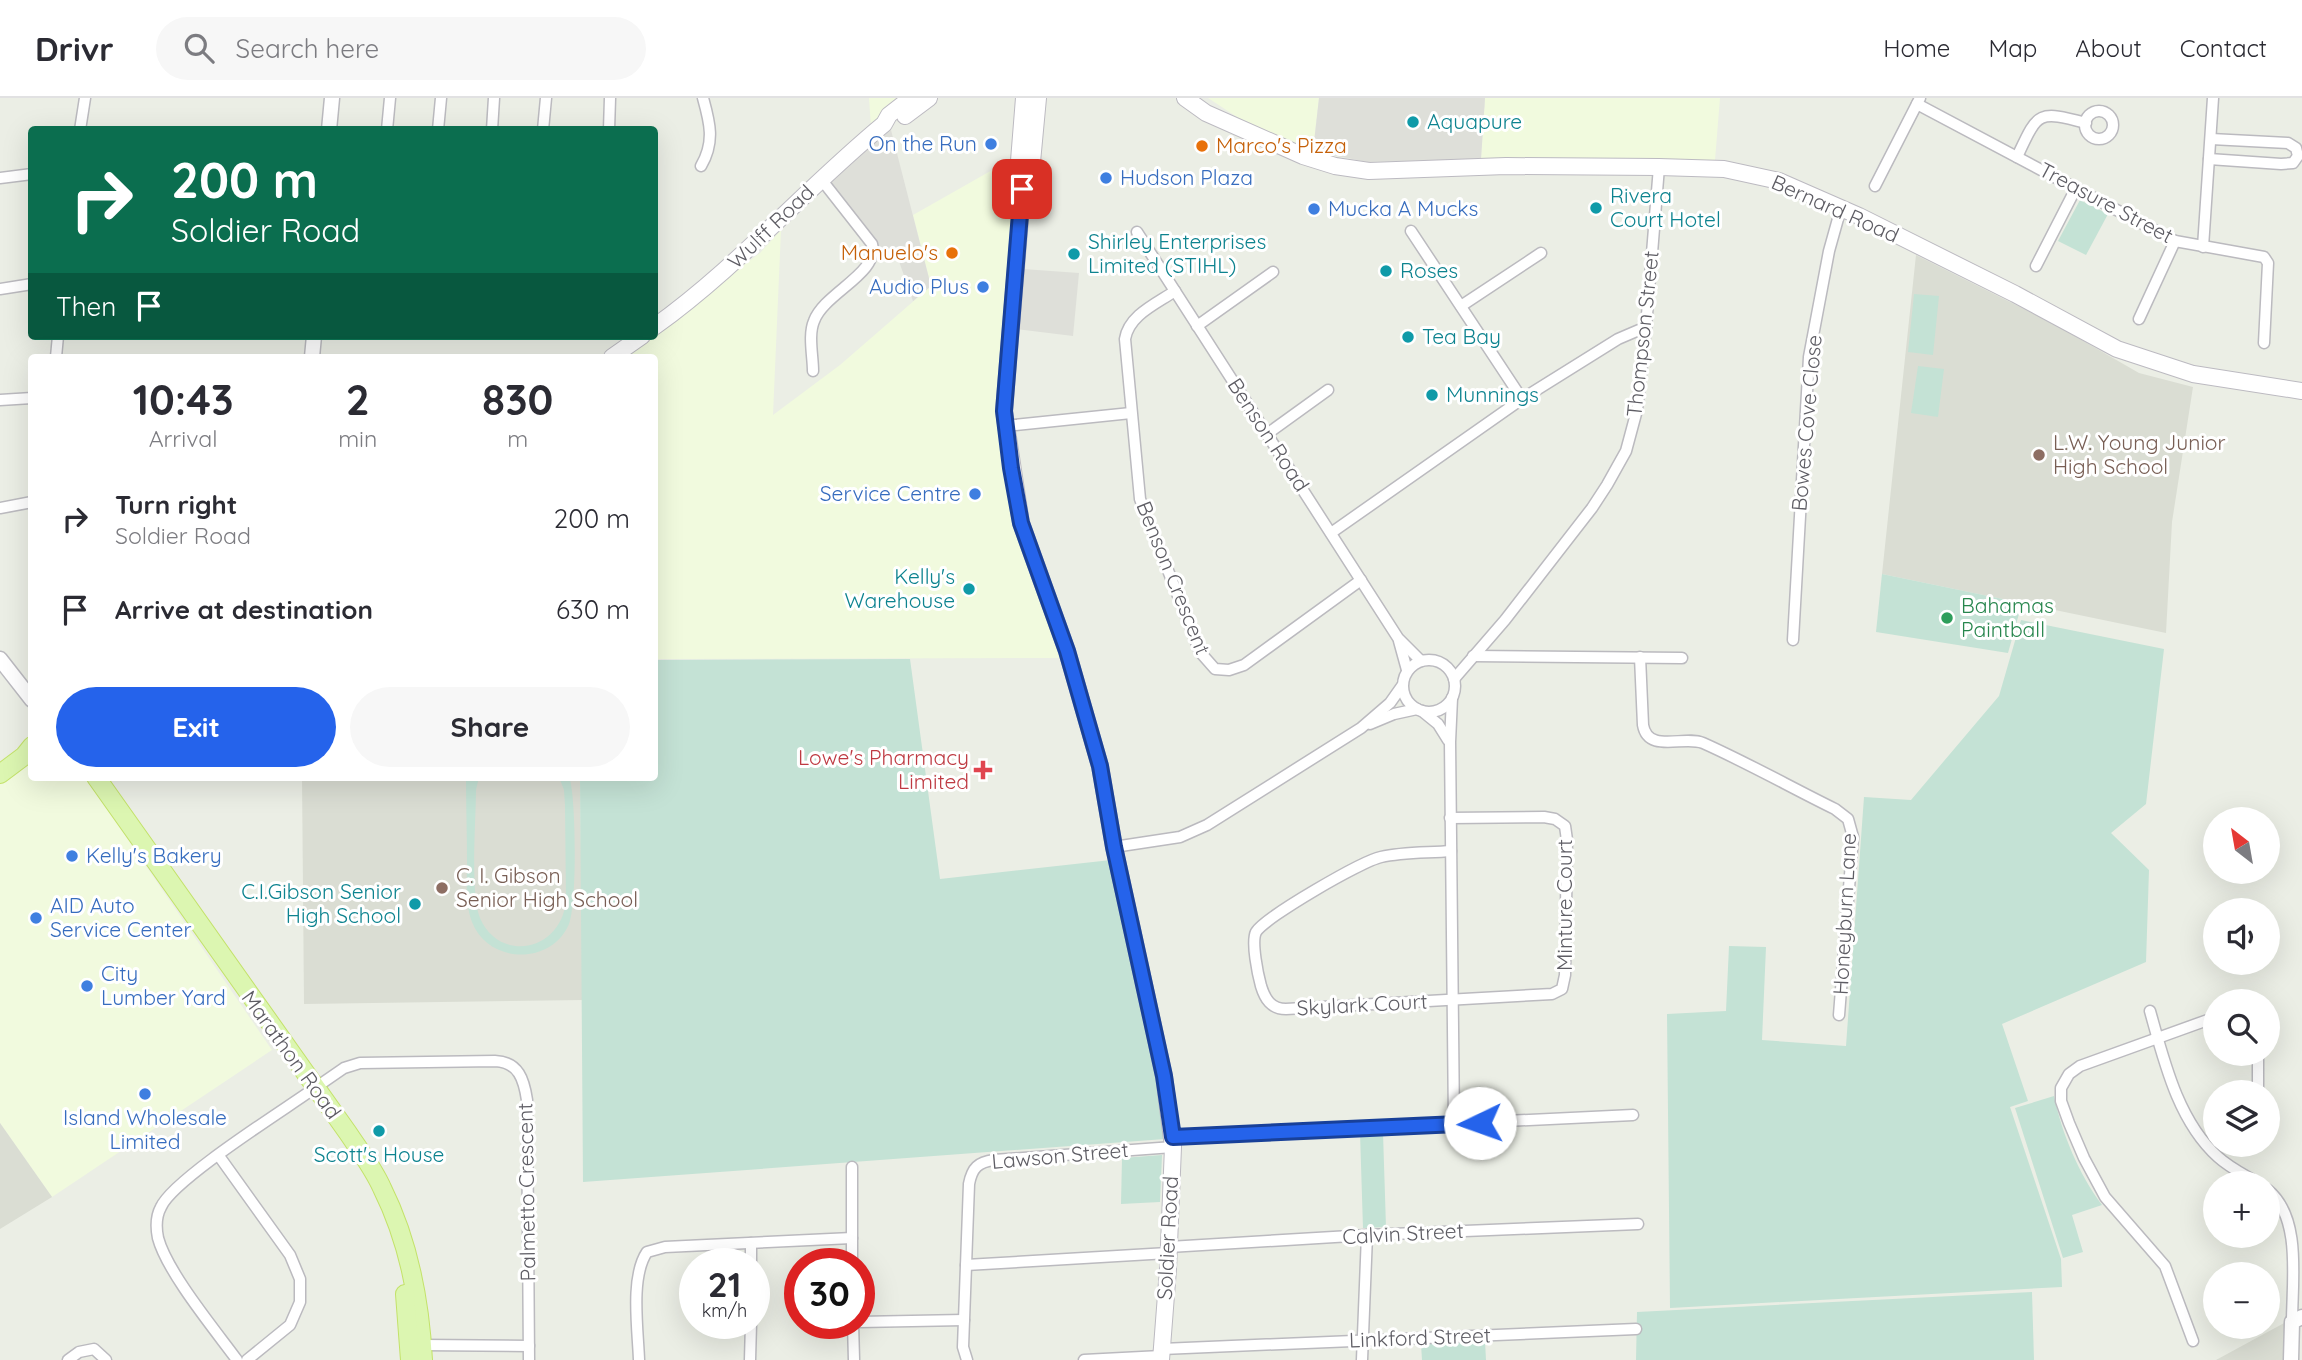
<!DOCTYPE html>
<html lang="en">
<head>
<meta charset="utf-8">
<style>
  :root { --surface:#fff; --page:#f7f7f7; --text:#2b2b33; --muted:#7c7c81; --line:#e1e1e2; --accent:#2563eb }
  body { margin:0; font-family:Quicksand,sans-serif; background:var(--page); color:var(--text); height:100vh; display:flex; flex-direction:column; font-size:26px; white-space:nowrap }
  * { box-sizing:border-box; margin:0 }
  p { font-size:23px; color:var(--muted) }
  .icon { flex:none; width:38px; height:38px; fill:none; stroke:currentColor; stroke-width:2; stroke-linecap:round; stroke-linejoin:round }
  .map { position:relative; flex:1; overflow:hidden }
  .panel { position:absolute; left:28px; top:256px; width:630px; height:427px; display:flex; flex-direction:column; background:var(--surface); border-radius:7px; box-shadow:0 7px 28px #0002 }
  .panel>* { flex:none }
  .guide { position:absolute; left:28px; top:28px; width:630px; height:214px; border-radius:7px; box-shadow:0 7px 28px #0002; background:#0b6e4f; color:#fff; overflow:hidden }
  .needle { width:46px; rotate:329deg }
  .buttons { position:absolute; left:2203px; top:709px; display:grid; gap:14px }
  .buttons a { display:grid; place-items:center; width:77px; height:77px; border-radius:50%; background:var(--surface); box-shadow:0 7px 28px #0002; font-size:35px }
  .speed { position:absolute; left:679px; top:1150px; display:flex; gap:14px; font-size:35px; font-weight:700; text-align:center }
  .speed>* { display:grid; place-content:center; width:91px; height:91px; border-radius:50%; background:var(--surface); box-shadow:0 7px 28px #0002; line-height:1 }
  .speed small { font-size:18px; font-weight:400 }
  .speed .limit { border:10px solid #d22; background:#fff; color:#111 }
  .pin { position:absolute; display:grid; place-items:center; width:60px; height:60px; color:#fff; margin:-30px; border-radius:14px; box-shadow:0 4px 10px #0006 }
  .me { position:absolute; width:77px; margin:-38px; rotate:267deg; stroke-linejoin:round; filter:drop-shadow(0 0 5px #0008) }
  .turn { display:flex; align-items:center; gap:24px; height:147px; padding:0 28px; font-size:32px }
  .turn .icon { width:91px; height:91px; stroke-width:2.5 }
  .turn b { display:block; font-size:49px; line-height:60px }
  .then { display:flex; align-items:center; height:66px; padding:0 28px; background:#0003; gap:14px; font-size:26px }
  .eta { display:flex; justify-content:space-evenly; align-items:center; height:119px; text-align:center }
  .eta b { font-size:42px; font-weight:800; line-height:49px }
  .cta { display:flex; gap:14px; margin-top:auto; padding:14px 28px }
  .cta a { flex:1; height:80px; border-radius:42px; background:var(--accent); color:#fff; font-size:28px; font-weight:800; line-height:80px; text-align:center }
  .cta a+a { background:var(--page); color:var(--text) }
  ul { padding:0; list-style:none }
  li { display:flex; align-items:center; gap:21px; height:91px; padding:0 28px }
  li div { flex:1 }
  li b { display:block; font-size:26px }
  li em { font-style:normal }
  header { display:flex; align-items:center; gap:42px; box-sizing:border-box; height:98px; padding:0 35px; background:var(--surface); border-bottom:2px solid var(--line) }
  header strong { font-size:33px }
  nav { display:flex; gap:38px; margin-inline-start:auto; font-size:24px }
  .search { width:490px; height:63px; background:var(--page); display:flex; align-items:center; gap:18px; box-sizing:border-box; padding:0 24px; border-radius:38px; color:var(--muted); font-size:26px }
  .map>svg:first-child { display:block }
  .commercial { fill:#f1fade }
  .industrial { fill:#dedfd9 }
  .education { fill:#daddd3 }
  .green { fill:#c4e2d5 }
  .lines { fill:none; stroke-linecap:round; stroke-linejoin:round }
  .minor-casing { stroke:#bbbabf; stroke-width:13 }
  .tertiary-casing { stroke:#bbbabf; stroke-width:17 }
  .secondary-casing { stroke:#bcbac1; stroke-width:18 }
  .primary-casing { stroke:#c3e269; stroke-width:20 }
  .minor { stroke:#fff; stroke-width:10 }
  .tertiary { stroke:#fff; stroke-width:14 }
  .secondary { stroke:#fff; stroke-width:16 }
  .primary { stroke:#dcf6b1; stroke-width:18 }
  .route-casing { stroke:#184099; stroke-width:18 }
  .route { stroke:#2563eb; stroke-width:12 }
  .culture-dot { fill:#0f9aa8; stroke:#fff; stroke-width:2.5 }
  .shop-dot { fill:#3f7fe0; stroke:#fff; stroke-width:2.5 }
  .food-dot { fill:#e8710a; stroke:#fff; stroke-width:2.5 }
  .education-dot { fill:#8d6e63; stroke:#fff; stroke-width:2.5 }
  .leisure-dot { fill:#2e9e5b; stroke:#fff; stroke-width:2.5 }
  .health-dot { fill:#e0444e; stroke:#fff; stroke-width:2.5 }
  .labels { text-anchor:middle; stroke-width:6; stroke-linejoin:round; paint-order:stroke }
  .culture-label { font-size:21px; fill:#0d838f; stroke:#fff; text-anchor:start }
  .shop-label { font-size:21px; fill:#366cbe; stroke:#fff; text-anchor:start }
  .food-label { font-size:21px; fill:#c56008; stroke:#fff; text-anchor:start }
  .street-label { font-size:21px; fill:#5e5d64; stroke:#fff }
  .education-label { font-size:21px; fill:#785e54; stroke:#fff; text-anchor:start }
  .leisure-label { font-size:21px; fill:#27864d; stroke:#fff; text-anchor:start }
  .health-label { font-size:21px; fill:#be3a42; stroke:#fff; text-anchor:end }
</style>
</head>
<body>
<header>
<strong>Drivr</strong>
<div class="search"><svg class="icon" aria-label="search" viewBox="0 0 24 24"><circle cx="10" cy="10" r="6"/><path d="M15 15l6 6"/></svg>Search here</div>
<nav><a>Home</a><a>Map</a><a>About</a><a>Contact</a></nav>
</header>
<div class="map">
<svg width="2302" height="1262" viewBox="0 0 2302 1262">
  <rect width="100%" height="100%" fill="#ebeee5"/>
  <g class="commercial">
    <polygon points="869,0 905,0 871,29"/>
    <polygon points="1208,0 1319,0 1313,53 1237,19"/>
    <polygon points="1485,0 1720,0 1715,62 1481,61"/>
    <polygon points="1017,58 998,322 1062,560 655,561 654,259 619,259 648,238 654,238 655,233 760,155 781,132 773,317 840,267 931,188 913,117"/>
    <polygon points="31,664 32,679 85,679 272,952 52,1099 0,1025 0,685"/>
  </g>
  <g class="industrial">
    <polygon points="1319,0 1485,0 1481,61 1367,64 1313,53"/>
    <polygon points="891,32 931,188 913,203 895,152 887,159 829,82"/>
    <polygon points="1023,171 1079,175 1073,238 1016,231"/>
  </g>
  <g class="education">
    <polygon points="1916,157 2052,225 2139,275 2193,289 2172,424 2166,535 1882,476"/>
    <polygon points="302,679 580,679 583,902 304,906"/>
    <polygon points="0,1025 52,1099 0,1131"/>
    <polygon points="2286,1224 2285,1262 2216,1262"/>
  </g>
  <g class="green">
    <polygon points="2080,102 2108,116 2086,157 2058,143"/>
    <polygon points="1914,196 1939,198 1933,257 1908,254"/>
    <polygon points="1918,268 1944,271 1938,319 1911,315"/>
    <polygon points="1882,476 2022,505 2008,555 1876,534"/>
    <polygon points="2021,522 2164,551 2146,706 2111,735 2149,772 2146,864 2002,926 2028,1003 2010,1009 2061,1161 2062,1189 1670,1210 1667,916 1726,913 1729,848 1766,849 1762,942 1846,948 1864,699 1911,702 1999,598"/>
    <polygon points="910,561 940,781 1111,762 1155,972 1165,1041 583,1084 580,679 654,679 655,562"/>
    <path d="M466,679H479L476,692C476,722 470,796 480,820C500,866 562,853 566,802L565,707L564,692L559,679H568L570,682C576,704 577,806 569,826C551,868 488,866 472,824C465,806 467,784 467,765C467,736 466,708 466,679Z"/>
    <path d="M2054,998C2062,1036 2079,1076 2102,1107L2072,1117L2083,1154L2063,1160L2015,1010Z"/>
    <polygon points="1360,1035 1383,1035 1386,1129 1363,1130"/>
    <polygon points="1162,1057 1160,1104 1121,1106 1122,1060"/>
    <polygon points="2032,1194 2034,1262 1636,1262 1637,1214"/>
    <polygon points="1485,1243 1486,1262 1422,1262 1421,1246"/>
  </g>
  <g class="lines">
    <g class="minor-casing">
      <g id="minor">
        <polyline points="1917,6 2175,143 2264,159 2268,165 2264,245"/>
        <circle cx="2099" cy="27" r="14"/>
        <polyline points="80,32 85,0"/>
        <polyline points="387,32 390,0"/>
        <polyline points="438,32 441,0"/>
        <polyline points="492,32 494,0"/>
        <polyline points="543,32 546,0"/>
        <polyline points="609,32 610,0"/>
        <path d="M2017,59C2038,14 2037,12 2086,25"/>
        <polyline points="2209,61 2281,66 2293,65 2298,58 2296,50 2288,45 2211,41"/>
        <path d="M701,68C715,44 710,25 703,0"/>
        <polyline points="0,80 32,76"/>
        <polyline points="1875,88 1920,0"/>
        <polyline points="1411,133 1522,301"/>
        <polyline points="1137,134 1398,540 1421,563"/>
        <polyline points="2203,149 2213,0"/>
        <polyline points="2036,168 2076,90"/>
        <polyline points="0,191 32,186"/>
        <path d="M1175,193C1156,206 1129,217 1125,241L1140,401L1200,554L1215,571L1229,572L1244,567L1361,482"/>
        <polyline points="1461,208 1541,155"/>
        <polyline points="2139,221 2175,143"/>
        <polyline points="1197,228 1273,174"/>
        <polyline points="56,259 58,238"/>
        <path d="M813,273C813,258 808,237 814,223C824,195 880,175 872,146L821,81"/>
        <polyline points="0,302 32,300"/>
        <polyline points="1005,328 1131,315"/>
        <polyline points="1267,336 1328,292"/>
        <polyline points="0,410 32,404"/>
        <polyline points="1331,435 1522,301 1618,241 1646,229"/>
        <polyline points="1793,542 1809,259 1829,153 1841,110"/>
        <polyline points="1399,543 1407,572"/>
        <polyline points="1473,558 1682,560"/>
        <path d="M1640,559L1643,627C1648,656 1684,637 1703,645C1748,665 1792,690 1835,711L1848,721L1853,739L1839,917"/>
        <circle cx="1429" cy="588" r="26"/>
        <polyline points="1454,581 1505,522 1592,410 1607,387 1626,353 1637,312 1646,229 1659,69"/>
        <polyline points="1452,600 1450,644 1454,1026"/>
        <polyline points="1422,613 1438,626 1448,642"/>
        <polyline points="1370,626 1394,616 1417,611"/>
        <path d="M1450,720L1544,719L1555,721L1565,728L1567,742L1565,877L1562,891L1552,896L1286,911C1271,911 1265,901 1261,888C1258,877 1251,844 1256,834C1265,819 1362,763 1381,759C1403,754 1428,755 1451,753"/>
        <polyline points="1114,749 1180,739 1207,727 1361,630 1390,605 1402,588"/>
        <path d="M2150,913C2164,963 2178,1023 2218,1059C2230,1070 2245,1077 2258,1085"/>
        <path d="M315,990L344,970L360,965L495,963C519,964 524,982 527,1002L529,1262"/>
        <polyline points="2258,994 2258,956"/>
        <polyline points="1173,1039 1633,1017"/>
        <polyline points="219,1058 290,1157 300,1181 300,1204 290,1227 247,1262"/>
        <polyline points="852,1069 852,1166"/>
        <path d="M2268,1092C2302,1120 2292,1183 2292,1224"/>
        <polyline points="1169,1149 1367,1137 1638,1126"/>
        <polyline points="751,1166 751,1145"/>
        <polyline points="966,1167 1168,1155"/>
        <polyline points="859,1224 964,1222"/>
        <polyline points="853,1225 854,1262"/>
        <polyline points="2193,1243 2165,1168 2105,1099 2084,1060 2069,1025 2061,1003 2061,990 2069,976 2080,968 2216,919"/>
        <polyline points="422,1247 529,1248"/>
        <polyline points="1162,1251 1636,1231"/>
        <polyline points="68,1262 79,1254 94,1251 106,1262"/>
        <path d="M237,1262C215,1232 167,1174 158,1140C156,1130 156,1118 161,1109C173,1082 279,1015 309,994"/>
        <path d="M639,1262C638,1232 630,1179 647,1154L665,1149L852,1140"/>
        <polyline points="750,1262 751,1225"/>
        <path d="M967,1262L963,1249L969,1086C972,1070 978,1064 994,1062L1173,1049"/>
        <polyline points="1084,1262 1161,1258"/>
        <polyline points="1362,1262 1367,1137"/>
      </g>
    </g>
    <g class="tertiary-casing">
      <g id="tertiary">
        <polyline points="329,32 332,0"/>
        <polyline points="312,259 314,238"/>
        <polyline points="0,561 32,602"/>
        <polyline points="2291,1262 2292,1224 2302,1219"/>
      </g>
    </g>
    <g class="secondary-casing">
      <g id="secondary">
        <polyline points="1024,0 1019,63 1024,74"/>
        <polyline points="1038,0 1032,64 1024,74 1021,109 1004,313 1021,425 1067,553 1100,668 1114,749 1164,978 1173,1049 1168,1171 1161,1262"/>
        <polyline points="1185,0 1206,15 1303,58 1335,68 1369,73 1506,68 1659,69 1724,71 1779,83 1859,118 2015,196 2117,251 2193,276 2302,293"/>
        <polyline points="905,18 929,0"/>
        <path d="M654,229C738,169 805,91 884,26L889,17L911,0"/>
        <polyline points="612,259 642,238"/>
      </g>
    </g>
    <g class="primary-casing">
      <g id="primary">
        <polyline points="0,676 24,658 32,648"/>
        <path d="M96,679L348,1035C360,1053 373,1070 382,1090C408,1142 420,1204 423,1262"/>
        <polyline points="405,1196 410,1262"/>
      </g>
    </g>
    <use href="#minor" class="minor"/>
    <use href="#tertiary" class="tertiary"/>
    <use href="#secondary" class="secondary"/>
    <use href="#primary" class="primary"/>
  </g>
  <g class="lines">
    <g class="route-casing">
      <polyline id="route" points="1022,91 1004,313 1011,370 1021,425 1067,553 1100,668 1114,749 1164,978 1173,1039 1480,1025"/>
    </g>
    <use href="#route" class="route"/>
  </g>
  <g class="culture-dot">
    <circle cx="1413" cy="24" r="7"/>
    <circle cx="1596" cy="110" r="7"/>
    <circle cx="1074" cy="156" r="7"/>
    <circle cx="1386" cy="173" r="7"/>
    <circle cx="1408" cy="239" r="7"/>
    <circle cx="1432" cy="297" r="7"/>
    <circle cx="969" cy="491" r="7"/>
    <circle cx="415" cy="806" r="7"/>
    <circle cx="379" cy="1033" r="7"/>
  </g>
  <g class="shop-dot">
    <circle cx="991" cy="46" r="7"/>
    <circle cx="1106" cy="80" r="7"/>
    <circle cx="1314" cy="111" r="7"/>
    <circle cx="983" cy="189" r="7"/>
    <circle cx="975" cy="396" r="7"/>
    <circle cx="72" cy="758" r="7"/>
    <circle cx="36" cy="820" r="7"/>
    <circle cx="87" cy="888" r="7"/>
    <circle cx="145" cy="996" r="7"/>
  </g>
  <g class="food-dot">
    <circle cx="1202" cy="48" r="7"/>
    <circle cx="952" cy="155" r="7"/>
  </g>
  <g class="education-dot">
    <circle cx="2039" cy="357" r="7"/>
    <circle cx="442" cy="790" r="7"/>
  </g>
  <circle class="leisure-dot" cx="1947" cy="520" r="7"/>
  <path class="health-dot" d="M979.5 661.5h7v7h7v7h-7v7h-7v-7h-7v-7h7z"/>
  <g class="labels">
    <g class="culture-label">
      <text x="1427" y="31">Aquapure</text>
      <text x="1610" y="105">Rivera<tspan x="1610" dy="24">Court Hotel</tspan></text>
      <text x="1088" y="151">Shirley Enterprises<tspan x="1088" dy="24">Limited (STIHL)</tspan></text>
      <text x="1400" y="180">Roses</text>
      <text x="1422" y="246">Tea Bay</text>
      <text x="1446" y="304">Munnings</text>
      <text x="955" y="486" text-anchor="end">Kelly's<tspan x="955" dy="24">Warehouse</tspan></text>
      <text x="401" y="801" text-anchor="end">C.I.Gibson Senior<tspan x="401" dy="24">High School</tspan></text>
      <text x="379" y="1064" text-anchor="middle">Scott's House</text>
    </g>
    <g class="shop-label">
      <text x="977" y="53" text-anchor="end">On the Run</text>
      <text x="1120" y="87">Hudson Plaza</text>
      <text x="1328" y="118">Mucka A Mucks</text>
      <text x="969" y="196" text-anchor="end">Audio Plus</text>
      <text x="961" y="403" text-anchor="end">Service Centre</text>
      <text x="86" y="765">Kelly's Bakery</text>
      <text x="50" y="815">AID Auto<tspan x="50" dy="24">Service Center</tspan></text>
      <text x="101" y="883">City<tspan x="101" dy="24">Lumber Yard</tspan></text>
      <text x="145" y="1027" text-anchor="middle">Island Wholesale<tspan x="145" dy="24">Limited</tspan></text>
    </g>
    <g class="food-label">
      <text x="1216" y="55">Marco's Pizza</text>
      <text x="938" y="162" text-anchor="end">Manuelo's</text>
    </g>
    <g class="street-label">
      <text transform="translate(2106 105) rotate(28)" y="7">Treasure Street</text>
      <text transform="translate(1835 111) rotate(24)" y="7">Bernard Road</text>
      <text transform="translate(771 129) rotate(-44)" y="7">Wulff Road</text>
      <text transform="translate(1643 236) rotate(-84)" y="7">Thompson Street</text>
      <text transform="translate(1807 325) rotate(-85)" y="7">Bowes Cove Close</text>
      <text transform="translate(1268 337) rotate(57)" y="7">Benson Road</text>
      <text transform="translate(1173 480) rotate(68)" y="7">Benson Crescent</text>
      <text transform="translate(1565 807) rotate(-90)" y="7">Minture Court</text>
      <text transform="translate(1845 816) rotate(-87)" y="7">Honeyburn Lane</text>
      <text transform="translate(1362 907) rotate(-3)" y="7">Skylark Court</text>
      <text transform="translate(291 957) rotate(54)" y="7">Marathon Road</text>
      <text transform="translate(1060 1058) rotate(-5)" y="7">Lawson Street</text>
      <text transform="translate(527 1094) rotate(-91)" y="7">Palmetto Crescent</text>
      <text transform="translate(1403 1136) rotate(-3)" y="7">Calvin Street</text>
      <text transform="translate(1168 1140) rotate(-87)" y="7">Soldier Road</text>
      <text transform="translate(1420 1240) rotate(-2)" y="7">Linkford Street</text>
    </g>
    <g class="education-label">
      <text x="2053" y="352">L.W. Young Junior<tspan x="2053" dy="24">High School</tspan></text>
      <text x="456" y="785">C. I. Gibson<tspan x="456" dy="24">Senior High School</tspan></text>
    </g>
    <g class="leisure-label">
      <text x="1961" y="515">Bahamas<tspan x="1961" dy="24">Paintball</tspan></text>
    </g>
    <g class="health-label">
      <text x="969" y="667">Lowe's Pharmacy<tspan x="969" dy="24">Limited</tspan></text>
    </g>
  </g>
</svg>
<div class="buttons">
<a><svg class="needle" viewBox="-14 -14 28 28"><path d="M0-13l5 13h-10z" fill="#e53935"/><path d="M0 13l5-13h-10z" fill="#7c7c81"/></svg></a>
<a><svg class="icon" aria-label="sound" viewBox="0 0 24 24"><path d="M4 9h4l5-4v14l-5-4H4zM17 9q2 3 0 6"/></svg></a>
<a><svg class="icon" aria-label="search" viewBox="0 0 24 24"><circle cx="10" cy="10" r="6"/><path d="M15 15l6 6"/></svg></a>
<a><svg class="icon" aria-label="layers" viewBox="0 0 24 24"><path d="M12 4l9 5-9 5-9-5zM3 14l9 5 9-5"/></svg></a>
<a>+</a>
<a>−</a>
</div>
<div class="speed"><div>21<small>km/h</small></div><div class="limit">30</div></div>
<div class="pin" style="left:1022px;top:91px;background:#d93025"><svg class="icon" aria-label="arrive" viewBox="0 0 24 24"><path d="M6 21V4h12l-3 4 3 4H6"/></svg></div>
<svg class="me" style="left:1480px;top:1025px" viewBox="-20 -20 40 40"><circle r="19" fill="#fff"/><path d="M0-13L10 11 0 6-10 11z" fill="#2563eb"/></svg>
<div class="guide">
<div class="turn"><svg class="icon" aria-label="right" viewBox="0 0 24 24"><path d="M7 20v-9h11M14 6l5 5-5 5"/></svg><div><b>200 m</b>Soldier Road</div></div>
<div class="then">Then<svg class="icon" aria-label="arrive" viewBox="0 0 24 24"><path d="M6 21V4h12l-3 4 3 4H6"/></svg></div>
</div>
<section class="panel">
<div class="eta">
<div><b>10:43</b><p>Arrival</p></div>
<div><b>2</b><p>min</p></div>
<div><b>830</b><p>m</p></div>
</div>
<ul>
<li><svg class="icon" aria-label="right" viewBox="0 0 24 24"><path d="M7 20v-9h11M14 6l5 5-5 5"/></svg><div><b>Turn right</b><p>Soldier Road</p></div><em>200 m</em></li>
<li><svg class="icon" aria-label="arrive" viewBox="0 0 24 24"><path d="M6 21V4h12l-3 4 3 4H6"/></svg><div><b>Arrive at destination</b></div><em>630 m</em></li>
</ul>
<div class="cta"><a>Exit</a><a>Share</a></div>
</section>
</div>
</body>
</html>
